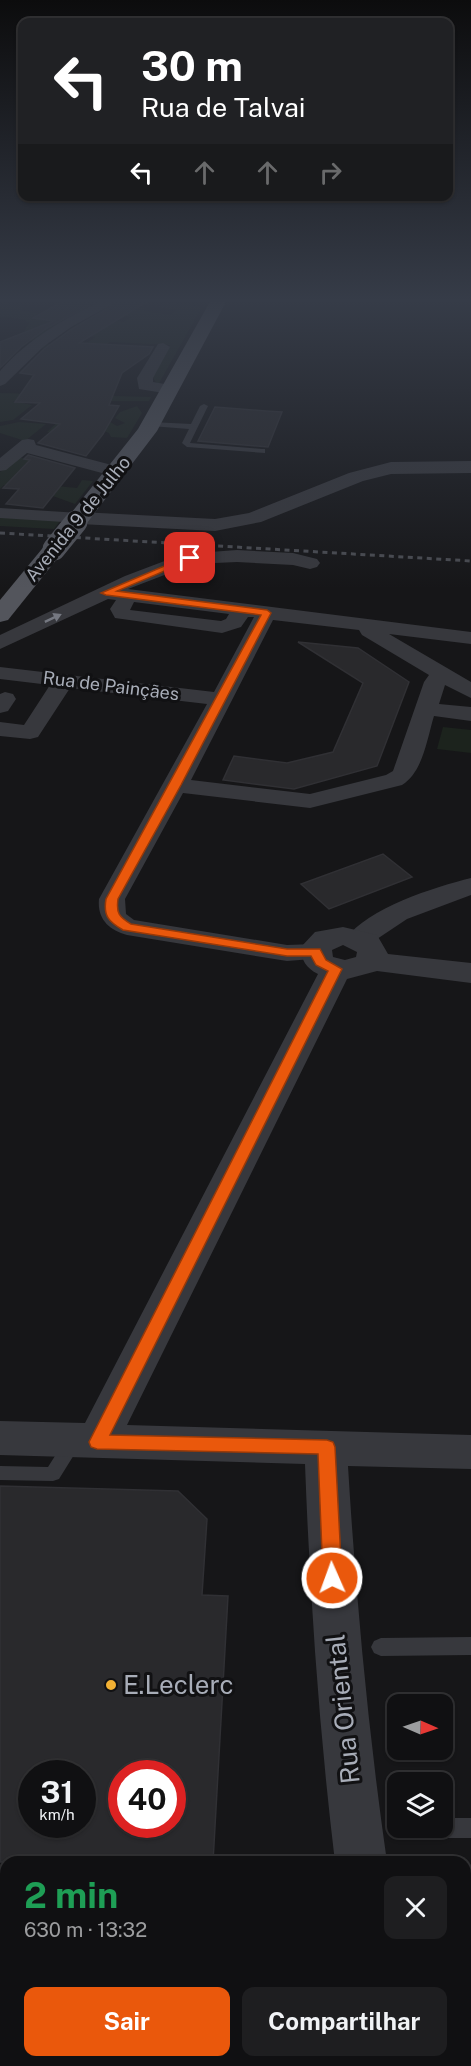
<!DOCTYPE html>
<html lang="pt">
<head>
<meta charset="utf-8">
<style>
  :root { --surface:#101012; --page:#1e1e20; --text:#f1f3f6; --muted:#9c9d9f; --line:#303032; --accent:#ea580c }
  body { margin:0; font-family:"Public Sans",sans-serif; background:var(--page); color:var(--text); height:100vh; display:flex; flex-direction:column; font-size:22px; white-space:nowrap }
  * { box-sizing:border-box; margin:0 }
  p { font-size:20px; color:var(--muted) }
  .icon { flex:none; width:33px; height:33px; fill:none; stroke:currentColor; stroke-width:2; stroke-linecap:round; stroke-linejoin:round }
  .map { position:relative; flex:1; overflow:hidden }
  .side { position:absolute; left:0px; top:1856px; width:471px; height:212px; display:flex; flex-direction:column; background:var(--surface); border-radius:18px 18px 0 0; box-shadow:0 2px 4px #0004,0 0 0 2px var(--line) }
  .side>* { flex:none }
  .guide { position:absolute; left:18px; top:18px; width:435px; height:183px; border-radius:12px; box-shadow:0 2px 4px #0004,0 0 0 2px var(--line); background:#202124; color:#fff; overflow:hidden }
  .needle { width:39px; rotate:92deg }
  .controls { position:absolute; left:387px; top:1694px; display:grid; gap:12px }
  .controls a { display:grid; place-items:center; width:66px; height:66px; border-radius:12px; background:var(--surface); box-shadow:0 2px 4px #0004,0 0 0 2px var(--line); font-size:30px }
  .speed { position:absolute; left:18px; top:1760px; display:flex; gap:12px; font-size:30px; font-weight:700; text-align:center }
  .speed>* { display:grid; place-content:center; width:78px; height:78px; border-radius:50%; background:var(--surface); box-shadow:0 2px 4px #0004,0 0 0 2px var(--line); line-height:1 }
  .speed small { font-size:15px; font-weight:400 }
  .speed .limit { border:9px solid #d22; background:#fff; color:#111 }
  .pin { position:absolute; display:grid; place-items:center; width:51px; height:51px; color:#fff; margin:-26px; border-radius:12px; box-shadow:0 3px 9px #0006 }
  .me { position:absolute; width:66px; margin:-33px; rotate:358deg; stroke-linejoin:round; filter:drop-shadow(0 0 4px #0008) }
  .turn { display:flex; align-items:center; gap:21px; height:126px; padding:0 24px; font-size:27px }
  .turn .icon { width:78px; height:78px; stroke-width:2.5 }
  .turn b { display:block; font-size:42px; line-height:51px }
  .lanes { display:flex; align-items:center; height:57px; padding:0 24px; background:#0003; justify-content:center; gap:30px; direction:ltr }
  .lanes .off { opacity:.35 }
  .round { display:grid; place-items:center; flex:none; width:63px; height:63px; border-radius:12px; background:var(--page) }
  .head { display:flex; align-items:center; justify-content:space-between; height:102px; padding:0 24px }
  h1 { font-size:36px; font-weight:700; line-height:45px; color:#1e9e55 }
  .cta { display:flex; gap:12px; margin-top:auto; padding:12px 24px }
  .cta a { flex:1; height:69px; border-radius:12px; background:var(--accent); color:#fff; font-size:24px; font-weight:700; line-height:69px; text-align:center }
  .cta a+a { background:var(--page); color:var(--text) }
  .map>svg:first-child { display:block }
  .green { fill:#1c231d }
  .building { fill:#29292c; stroke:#303034; stroke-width:1.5; fill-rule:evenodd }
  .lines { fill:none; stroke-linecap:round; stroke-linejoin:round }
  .service { fill:#37383d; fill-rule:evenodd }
  .minor { fill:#37383d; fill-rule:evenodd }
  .tertiary { fill:#37383d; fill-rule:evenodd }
  .primary { fill:#53555c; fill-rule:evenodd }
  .rail { stroke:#4a4c52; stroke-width:3; stroke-dasharray:5 4.5; stroke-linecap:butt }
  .primary-bridge { stroke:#53555c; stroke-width:23 }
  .oneway { fill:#757881 }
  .route { fill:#ea580c; stroke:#983908; stroke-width:1.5 }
  .poi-dot { fill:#f2b134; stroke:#111113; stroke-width:2 }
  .labels { text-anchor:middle; stroke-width:6; stroke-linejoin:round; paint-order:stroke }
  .far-street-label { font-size:18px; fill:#a8adb8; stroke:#111113 }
  .near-poi-label { font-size:26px; fill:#a8adb8; stroke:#111113; text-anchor:start }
  .near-street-label { font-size:26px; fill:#a8adb8; stroke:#111113 }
</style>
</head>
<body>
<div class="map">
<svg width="471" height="2066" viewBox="0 0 471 2066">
  <rect width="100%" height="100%" fill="#161618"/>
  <g class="green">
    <polygon points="0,300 4,300 3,303 19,304 23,308 22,311 38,313 31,318 64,322 34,341 25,340 37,332 24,331 29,323 23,319 0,317"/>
    <path d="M111,302L145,308L144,311L171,315L176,310L158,307L168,302L202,307L158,385L153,378L154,373L170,345L110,342C92,358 61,351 39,348L44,343C66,347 76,352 95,337L82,335L108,321L88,318L124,322L131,317L124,315L128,311L101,308Z"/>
    <polygon points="0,393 151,397 149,401 87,401 103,423 110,422 117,426 125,423 115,418 120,412 137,406 142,413 127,438 111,437 109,433 104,431 55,434 47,432 63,417 70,406 29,401 12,401 32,405 13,420 0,422"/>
    <polygon points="19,422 46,424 25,441 0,433 0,426"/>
    <polygon points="18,457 38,462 55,486 77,488 82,480 93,481 75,504 53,496 56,492 44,489 4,485 0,489 0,472"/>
    <polygon points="0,517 60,521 54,529 0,526"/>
    <polygon points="443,727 471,730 471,753 437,749"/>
  </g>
  <g class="building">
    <polygon points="65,300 99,300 47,328 21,347 0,368 0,342 54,321 33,318"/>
    <polygon points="122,300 150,300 79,343 153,347 149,354 122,373 109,405 119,406 103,434 86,456 38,443 60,424 21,419 40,403 15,402 34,375 20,373 44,349 72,329"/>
    <polygon points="215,407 266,411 282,412 268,447 198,441"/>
    <polygon points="28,455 75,468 43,508 6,504 19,489 3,488 30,460 24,459"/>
    <polygon points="298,642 358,648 409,682 377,766 294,789 223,780 234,756 287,763 333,752 363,683"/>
    <polygon points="383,854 412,877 329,909 301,884"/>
    <path d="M0,1486L178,1491L207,1519L202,1595L228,1596L213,1862H0ZM32,1773H82V1824H32ZM122,1773H172V1824H122Z"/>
  </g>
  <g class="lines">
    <g class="service">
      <polygon points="204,404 208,406 190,443 262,449 265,449 265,453 187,447 182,443 189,429 151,426 147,424 151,422 191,424 200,406"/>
      <polygon points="73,1435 79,1437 82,1442 59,1479 53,1481 0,1480 0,1466 48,1467 67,1437"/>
      <polygon points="471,1637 471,1655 381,1656 374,1653 371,1647 374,1641 381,1638"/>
      <polygon points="442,1818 471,1818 471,1838 410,1838 403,1835 400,1828 442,1827"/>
    </g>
    <g class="minor">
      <path d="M103,300H120L71,327L43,347L5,384L0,386V371C28,339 65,318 103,300Z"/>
      <polygon points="163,343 170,347 153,378 153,382 176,386 178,389 170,394 139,389 137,378 158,344"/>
      <polygon points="28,439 34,440 36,445 123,468 126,472 123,476 117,477 27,453 6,470 0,471 0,458 22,440"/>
      <polygon points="0,508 80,513 86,514 89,518 86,522 80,523 0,518"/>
      <path d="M237,550L293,553L317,559L320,563L317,567L310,569L293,565L237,562L193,564L128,589L471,632V644L389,634L471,682V698L445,685L439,704L471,707V721L434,716C427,739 423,772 402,785L310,808L183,793L125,899L126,914L134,920L287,945L315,944L325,946L328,952L325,958L287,961L127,935C109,930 97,919 99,899L207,704L70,688L38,737L30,739L0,736V722L24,725L50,685L0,679V667L214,692L254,617H248L241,627L222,633L115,618L110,609L116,600L108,599L0,649V635L125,576L183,554ZM134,602L229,614L226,619L221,621L130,610ZM273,620L359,630L362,635L429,675L424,682L393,771L386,775L310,794L191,780Z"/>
      <polygon points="5,692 13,694 16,699 8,711 0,713 0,694"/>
      <path d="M471,878V895L407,919L368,945L359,947L350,945L346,939C367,908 435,887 471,878Z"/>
    </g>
    <g class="tertiary">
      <polygon points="471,461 471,473 391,474 363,481 261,522 215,531 80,524 73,522 69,518 73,514 80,512 215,519 249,513 349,473 391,462"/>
      <path d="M343,927L377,935L388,954L471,963V983L377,971L347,979L127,1425L471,1435V1469L348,1466C356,1598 368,1730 387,1862H335C319,1729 310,1597 305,1464L0,1455V1421L85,1423L318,974C306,968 301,960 301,947L315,932ZM343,945L357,952L356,957L345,960L333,957L332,950Z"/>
      <rect x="359" y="2061" width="56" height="5"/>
    </g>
    <g class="primary">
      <polygon points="211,300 227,300 157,431 84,527 76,528 68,527 65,522 68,517 138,429"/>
      <polygon points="54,542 62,544 65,549 8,620 0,622 0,600 46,544"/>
    </g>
    <polyline class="rail" points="0,533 471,561"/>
    <polyline class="primary-bridge" points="54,549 76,522"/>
  </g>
  <defs><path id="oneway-solid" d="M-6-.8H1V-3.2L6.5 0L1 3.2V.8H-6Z" transform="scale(1.5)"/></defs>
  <use class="oneway" href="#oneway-solid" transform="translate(53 618) rotate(-25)"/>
  <linearGradient id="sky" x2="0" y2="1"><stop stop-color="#0c0c0d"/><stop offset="0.51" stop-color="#363c48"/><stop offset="1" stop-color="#363c48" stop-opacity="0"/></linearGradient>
  <rect width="471" height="589" fill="url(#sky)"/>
  <path class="route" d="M190,555L193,556V559L117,591L267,610L271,613L181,785L118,899C116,913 119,917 131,924L287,949H320L326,960L342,969L110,1435L327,1440L333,1442L335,1447L342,1578L339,1584L332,1586L325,1584L323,1578L318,1454L97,1449L91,1447L89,1442L328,971L316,965L311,956H287L123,930C109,922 103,916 106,899L261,615L106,595L101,593Z"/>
  <circle class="poi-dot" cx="111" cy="1685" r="6"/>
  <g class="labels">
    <g class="far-street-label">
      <text transform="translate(78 519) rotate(-51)" y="6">Avenida 9 de Julho</text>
      <text transform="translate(111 686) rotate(7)" y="6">Rua de Painçães</text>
    </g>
    <g class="near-poi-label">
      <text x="123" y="1694">E.Leclerc</text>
    </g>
    <g class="near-street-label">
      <text transform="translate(343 1709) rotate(-96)" y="9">Rua Oriental</text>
    </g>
  </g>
</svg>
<div class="controls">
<a><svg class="needle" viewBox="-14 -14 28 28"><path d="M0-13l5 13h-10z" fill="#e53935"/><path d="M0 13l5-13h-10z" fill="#9c9d9f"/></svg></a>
<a><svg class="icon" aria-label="layers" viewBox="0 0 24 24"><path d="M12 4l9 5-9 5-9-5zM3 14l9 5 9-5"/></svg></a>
</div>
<div class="speed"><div>31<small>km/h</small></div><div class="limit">40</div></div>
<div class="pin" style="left:190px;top:558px;background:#d93025"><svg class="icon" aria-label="arrive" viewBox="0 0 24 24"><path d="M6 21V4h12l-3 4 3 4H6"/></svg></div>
<svg class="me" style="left:332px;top:1578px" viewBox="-20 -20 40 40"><circle r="17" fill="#ea580c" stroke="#fff" stroke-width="3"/><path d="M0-11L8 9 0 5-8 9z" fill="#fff"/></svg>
<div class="guide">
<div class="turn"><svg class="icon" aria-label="left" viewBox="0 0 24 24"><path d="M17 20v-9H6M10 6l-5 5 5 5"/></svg><div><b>30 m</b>Rua de Talvai</div></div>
<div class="lanes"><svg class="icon" aria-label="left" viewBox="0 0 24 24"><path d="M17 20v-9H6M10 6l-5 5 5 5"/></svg><svg class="icon off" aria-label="ahead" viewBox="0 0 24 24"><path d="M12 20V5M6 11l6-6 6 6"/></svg><svg class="icon off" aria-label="ahead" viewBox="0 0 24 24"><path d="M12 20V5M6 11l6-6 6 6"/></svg><svg class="icon off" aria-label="right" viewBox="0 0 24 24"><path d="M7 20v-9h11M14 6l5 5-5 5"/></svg></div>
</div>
<section class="side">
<div class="head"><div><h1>2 min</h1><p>630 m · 13:32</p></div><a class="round"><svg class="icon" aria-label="close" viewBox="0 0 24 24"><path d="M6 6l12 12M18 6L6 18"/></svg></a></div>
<div class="cta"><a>Sair</a><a>Compartilhar</a></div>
</section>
</div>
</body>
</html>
